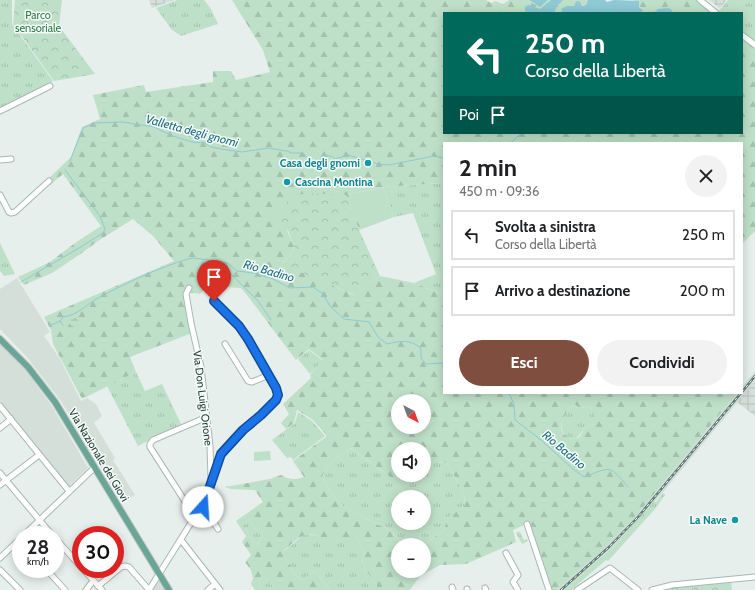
<!DOCTYPE html>
<html lang="it">
<head>
<meta charset="utf-8">
<style>
  :root { --surface:#fff; --page:#f2f2f2; --text:#202124; --muted:#757577; --line:#e0e0e0; --accent:#7f4e3f }
  body { margin:0; font-family:Cabin,sans-serif; background:var(--page); color:var(--text); height:100vh; display:flex; flex-direction:column; font-size:15px; white-space:nowrap }
  * { box-sizing:border-box; margin:0 }
  p { font-size:13px; color:var(--muted) }
  .icon { flex:none; width:22px; height:22px; fill:none; stroke:currentColor; stroke-width:2; stroke-linecap:round; stroke-linejoin:round }
  .map { position:relative; flex:1; overflow:hidden }
  .sheet { position:absolute; left:443px; top:142px; width:300px; height:252px; display:flex; flex-direction:column; background:var(--surface); border-radius:0px; box-shadow:0 2px 10px #0003 }
  .sheet>* { flex:none }
  .banner { position:absolute; left:443px; top:12px; width:300px; height:122px; border-radius:0px; box-shadow:0 2px 10px #0003; background:#00695c; color:#fff; overflow:hidden }
  .needle { width:26px; rotate:139deg }
  .tools { position:absolute; left:391px; top:394px; display:grid; gap:8px }
  .tools a { display:grid; place-items:center; width:40px; height:40px; border-radius:50%; background:var(--surface); box-shadow:0 2px 10px #0003; font-size:20px }
  .speed { position:absolute; left:12px; top:526px; display:flex; gap:8px; font-size:20px; font-weight:700; text-align:center }
  .speed>* { display:grid; place-content:center; width:52px; height:52px; border-radius:50%; background:var(--surface); box-shadow:0 2px 10px #0003; line-height:1 }
  .speed small { font-size:10px; font-weight:400 }
  .speed .limit { border:6px solid #d22; background:#fff; color:#111 }
  .pin { position:absolute; display:grid; place-items:center; width:34px; height:34px; color:#fff; margin:-41px -17px; border-radius:50% 50% 50% 0; rotate:-45deg; box-shadow:0 0 4px #0007 }
  .pin .icon { rotate:45deg }
  .me { position:absolute; width:44px; margin:-22px; rotate:19deg; stroke-linejoin:round; filter:drop-shadow(0 0 3px #0008) }
  .turn { display:flex; align-items:center; gap:14px; height:84px; padding:0 16px; font-size:18px }
  .turn .icon { width:52px; height:52px; stroke-width:2.5 }
  .turn b { display:block; font-size:28px; line-height:34px }
  .then { display:flex; align-items:center; height:38px; padding:0 16px; background:#0003; gap:8px; font-size:15px }
  .round { display:grid; place-items:center; flex:none; width:42px; height:42px; border-radius:21px; background:var(--page) }
  .headline { display:flex; align-items:center; justify-content:space-between; height:68px; padding:0 16px }
  h1 { font-size:24px; font-weight:800; line-height:30px }
  .cta { display:flex; gap:8px; margin-top:auto; padding:8px 16px }
  .cta a { flex:1; height:46px; border-radius:24px; background:var(--accent); color:#fff; font-size:16px; font-weight:800; line-height:46px; text-align:center }
  .cta a+a { background:var(--page); color:var(--text) }
  ul { padding:0; list-style:none }
  li { display:flex; align-items:center; gap:12px; height:50px; margin:0 8px 6px; padding:0 8px; border:2px solid var(--line); border-radius:0px }
  li div { flex:1 }
  li b { display:block; font-size:15px }
  li em { font-style:normal }
  .map>svg:first-child { display:block }
  .built { fill:#d4dfda }
  .industrial { fill:url(#industrial-grid) }
  .grass { fill:url(#grass-tufts); fill-rule:evenodd }
  .forest { fill:url(#forest-firs); fill-rule:evenodd }
  .wetland { fill:url(#wetland-marsh) }
  .park { fill:url(#park-crowns) }
  .pitch { fill:#bfe0c8 }
  .water { fill:#8ec9d4 }
  .lines { fill:none; stroke-linecap:round; stroke-linejoin:round }
  .stream { stroke:#8ec9d4; stroke-width:1 }
  .minor-casing { stroke:#a8b8b2; stroke-width:7 }
  .major-casing { stroke:#c2cac8; stroke-width:8 }
  .minor { stroke:#fff; stroke-width:5 }
  .major { stroke:#6aa596; stroke-width:6 }
  .rail-casing { stroke:#5f7d75; stroke-width:2.5 }
  .rail { stroke:#f7fbf9; stroke-width:1; stroke-dasharray:3; stroke-linecap:butt }
  .route-casing { stroke:#114b97; stroke-width:10 }
  .route { stroke:#1a73e8; stroke-width:7 }
  .culture-dot { fill:#0f9aa8; stroke:#f7fbf9; stroke-width:1.5 }
  .labels { text-anchor:middle; stroke-width:3; stroke-linejoin:round; paint-order:stroke }
  .park-label { font-size:11px; fill:#2d7a4b; stroke:#f7fbf9 }
  .culture-label { font-size:11px; font-weight:bold; fill:#0d838f; stroke:#f7fbf9; text-anchor:end }
  .street-label { font-size:11px; fill:#24423a; stroke:#f7fbf9 }
  .water-label { font-size:12px; font-style:italic; fill:#1c6f80; stroke:#f7fbf9 }
</style>
</head>
<body>
<div class="map">
<svg width="755" height="590" viewBox="0 0 755 590">
  <defs>
    <pattern id="industrial-grid" width="8" height="8" patternUnits="userSpaceOnUse"><rect width="8" height="8" fill="#d4dfda"/><path d="M0 4h8M4 0v8" fill="none" stroke="#b6c1bc"/></pattern>
    <pattern id="grass-tufts" width="24" height="20" patternUnits="userSpaceOnUse"><rect width="24" height="20" fill="#bfe0c8"/><path d="M3 7l-1-3M5 7V3M7 7l1-3M15 17l-1-3M17 17v-4M19 17l1-3" fill="none" stroke="#a4c1ad"/></pattern>
    <pattern id="forest-firs" width="22" height="20" patternUnits="userSpaceOnUse"><rect width="22" height="20" fill="#bfe0c8"/><path d="M5 1l3.5 6h-7zM16 11l3.5 6h-7z" fill="#a4c1ad"/></pattern>
    <pattern id="wetland-marsh" width="20" height="14" patternUnits="userSpaceOnUse"><rect width="20" height="14" fill="#bfe0c8"/><path d="M1 5h8M5 5V1M11 12h8M15 12V8" fill="none" stroke="#a4c1ad"/></pattern>
    <pattern id="park-crowns" width="20" height="18" patternUnits="userSpaceOnUse"><rect width="20" height="18" fill="#bfe0c8"/><path d="M2 6a3 3 0 1 1 6 0M12 15a3 3 0 1 1 6 0" fill="none" stroke="#a4c1ad"/></pattern>
  </defs>
  <rect width="100%" height="100%" fill="#e6efeb"/>
  <g class="built">
    <polygon points="17,278 50,332 44,336 60,359 81,401 87,398 96,404 102,416 94,423 115,458 113,460 135,495 122,503 61,401 26,356 0,329 0,289"/>
    <polygon points="0,344 25,369 53,408 88,468 69,486 0,401"/>
    <polygon points="755,371 755,381 655,502 654,501 621,539 605,554 564,590 557,590 601,550 737,393 742,393 742,387"/>
    <polygon points="160,574 169,590 153,590 151,588"/>
  </g>
  <g class="industrial">
    <polygon points="149,0 174,0 152,8"/>
    <polygon points="709,0 727,0 720,8"/>
    <polygon points="755,381 755,416 737,402"/>
  </g>
  <g class="grass">
    <polygon points="0,0 12,0 12,24 53,81 0,108"/>
    <polygon points="177,0 204,0 211,9 218,24 181,36 172,30 156,8"/>
    <polygon points="728,0 755,0 755,41 742,31 742,13 718,12"/>
    <polygon points="444,183 444,295 414,283 436,274 413,213 394,217 383,187"/>
    <polygon points="0,243 15,274 4,276 0,271"/>
    <polygon points="309,350 323,361 310,374 298,359"/>
    <polygon points="136,372 145,391 162,384 181,424 138,446 107,386"/>
    <path d="M574,405L580,408L587,407L591,408C604,426 591,422 583,430C580,434 579,437 574,439C554,436 561,411 574,405Z"/>
    <polygon points="424,407 434,419 425,429 423,427 424,427"/>
    <polygon points="298,412 312,421 325,436 293,460 291,457 287,458 272,440 295,423"/>
    <path d="M351,448L367,460L393,479L402,475H424V462L426,461L447,463L464,493L465,505L447,519L444,530L424,545H404L388,529L374,523L343,506L331,493L322,477C327,463 339,455 351,448ZM398,497H424V523H398Z"/>
    <polygon points="663,493 665,495 655,509 608,561 606,560 571,590 564,590 613,547 654,501 656,502"/>
    <path d="M245,521L250,522L262,536L258,544C249,540 246,530 245,521Z"/>
    <polygon points="519,531 524,540 527,539 528,541 522,544 516,533"/>
    <path d="M305,534L322,536L332,540L355,536L364,552L362,565L377,585V590H330L315,571L302,580L295,575L282,551C290,549 296,539 305,534Z"/>
    <polygon points="262,576 267,579 276,590 260,590 259,579"/>
  </g>
  <g class="forest">
    <path d="M232,0H486L491,3L495,1L503,4L509,0H529L534,4L545,2L548,0H588L586,5L564,7L562,8L561,11L564,13H444V133H742V37L755,48V231L742,244V143H444V183L383,187L349,194L362,229L359,230L346,195L287,230L294,247L291,255L282,263L354,295L380,276L414,283L444,295V393H737L634,518L602,550L557,590H552L529,523L513,530L516,542L466,564L440,565L420,576L410,590H377V585L362,565L364,552L355,536C348,538 340,540 333,540C324,539 314,532 305,535C295,537 290,548 282,551L295,575L302,580L315,571L330,590H276L267,579L262,576L259,579L260,590H255L251,584L253,579L251,570L245,562L251,555L242,542L246,536L236,521L263,502L255,490L231,489L225,487L270,479L281,475C289,480 295,480 304,477L293,461L327,436L313,420L297,410L294,423L286,429L281,423L289,414L283,404L311,378L310,375L323,360L309,349L296,360L247,295L241,288L226,287L215,281L200,294L186,292L192,333L130,357L136,372L82,399L53,344L51,330L44,317L174,261L153,236L133,219L98,241L79,255L52,273L24,285L18,277L50,262L75,243L101,226L63,174L50,185L47,180L71,157L82,127L100,119L93,95L144,85L146,92L213,82V71H231L236,80L270,72L263,50ZM414,394L420,401H424V407L434,420L425,429L423,427H398V401H406ZM575,405L580,408L587,407L591,408L595,416L596,420C593,426 588,425 584,429C582,431 582,435 579,437C572,442 561,435 561,427C561,422 563,419 565,415C568,410 569,407 575,405ZM351,448L393,479L402,475H398V449H424V462L426,461L447,463L464,493L465,505L447,519L444,530L424,545V571H398V545H404L388,529L374,523L343,506L331,493L322,477C327,463 339,455 351,448ZM245,521L250,522L262,536L258,544C249,540 246,530 245,521Z"/>
    <polygon points="633,0 697,0 712,13 673,13 672,10 669,8 654,13 642,13 643,10"/>
  </g>
  <circle class="wetland" cx="74" cy="322" r="4.5"/>
  <g class="park">
    <polygon points="15,0 62,0 59,26 95,74 54,81 13,24"/>
    <polygon points="308,193 346,195 359,230 380,276 355,295 281,264 291,255 294,247 288,230 276,216 292,196"/>
    <polygon points="731,582 732,590 663,590 679,587"/>
  </g>
  <g class="pitch">
    <polygon points="383,187 394,217 362,229 351,206 352,205 349,194"/>
    <polygon points="270,451 271,460 254,461 254,452"/>
  </g>
  <g class="water">
    <polygon points="529,0 548,0 540,7"/>
    <polygon points="551,0 563,0 557,6 554,13 525,13 525,7 528,5 540,9"/>
    <polygon points="588,0 605,0 607,2 614,0 639,1 639,7 643,10 642,13 564,13 561,11 562,8 567,6 576,6 575,4 577,1 580,2 582,6 586,5"/>
    <polygon points="669,8 672,10 673,13 654,13 658,9"/>
  </g>
  <g class="lines">
    <g class="stream">
      <polyline points="511,143 518,136 524,133"/>
      <polyline points="70,161 83,128 95,123 123,122 154,127 173,136 192,142 205,143 211,147 221,149 242,152 268,148 287,151 291,153 303,153 310,160 314,163 327,155 333,157 335,159 348,155 378,164 389,165 434,156 444,158"/>
      <path d="M220,261L229,264L237,271L254,273L273,279L290,288L313,287L323,294L330,306L344,319L369,322L378,337L387,344C400,341 410,339 421,348V358L426,364L444,363"/>
      <polyline points="226,263 226,266 229,272 258,301 271,320"/>
      <polyline points="21,282 79,248 103,233 105,229 100,216 65,170"/>
      <path d="M63,325L60,321L63,317C79,315 86,304 100,297C128,282 158,268 188,259L194,258L214,261"/>
      <polyline points="49,326 60,321"/>
      <path d="M509,393L514,404L515,420L541,440L573,469L584,477C611,467 609,464 628,487"/>
    </g>
    <g class="minor-casing">
      <g id="minor">
        <polyline points="700,0 716,13"/>
        <polyline points="742,35 755,45"/>
        <polyline points="0,111 50,86"/>
        <polyline points="0,160 11,159"/>
        <polyline points="0,195 9,212 11,213 15,212 49,181"/>
        <polyline points="189,288 186,294 191,323 201,367 210,446 211,478"/>
        <polyline points="225,344 248,381 252,382 269,375"/>
        <polyline points="0,406 69,491"/>
        <polyline points="0,428 11,419"/>
        <polyline points="0,473 52,535"/>
        <polyline points="0,485 39,455"/>
        <polyline points="202,505 218,529"/>
        <polyline points="195,517 150,447 150,444 153,440 207,417"/>
        <polyline points="527,524 549,590"/>
        <polyline points="24,535 94,468"/>
        <polyline points="55,538 81,567"/>
        <polyline points="181,540 220,590"/>
        <polyline points="506,553 518,575 513,582 518,590"/>
        <polyline points="0,558 21,538"/>
        <polyline points="46,569 65,590"/>
        <polyline points="83,569 102,590"/>
        <polyline points="0,570 20,590"/>
        <polyline points="98,586 121,567 125,566 129,567 149,590"/>
        <polyline points="452,587 453,590"/>
        <polyline points="485,588 486,590"/>
        <polyline points="467,589 467,590"/>
        <polyline points="86,590 93,581"/>
        <polyline points="149,590 204,502 221,454 243,430 261,415 276,400 278,395 276,388 248,339 239,326 214,301"/>
        <polyline points="208,590 215,584"/>
        <polyline points="577,590 610,568 638,590"/>
        <polyline points="652,590 672,585 755,577"/>
      </g>
    </g>
    <g class="major-casing">
      <polyline id="major" points="0,339 28,367 55,402 169,590"/>
    </g>
    <use href="#minor" class="minor"/>
    <use href="#major" class="major"/>
    <g class="rail-casing">
      <g id="rail">
        <polyline points="742,392 755,376"/>
        <polyline points="561,590 609,547 638,517 741,393"/>
      </g>
    </g>
    <use href="#rail" class="rail"/>
  </g>
  <g class="lines">
    <g class="route-casing">
      <polyline id="route" points="203,507 202,505 209,489 221,454 243,430 261,415 276,400 278,395 276,388 248,339 239,326 214,301"/>
    </g>
    <use href="#route" class="route"/>
  </g>
  <g class="culture-dot">
    <circle cx="368" cy="163" r="4"/>
    <circle cx="287" cy="182" r="4"/>
    <circle cx="735" cy="520" r="4"/>
  </g>
  <g class="labels">
    <g class="park-label">
      <text x="38" y="19">Parco<tspan x="38" dy="13">sensoriale</tspan></text>
    </g>
    <g class="culture-label">
      <text x="360" y="167">Casa degli gnomi</text>
      <text x="295" y="186" text-anchor="start">Cascina Montina</text>
      <text x="727" y="524">La Nave</text>
    </g>
    <g class="street-label">
      <text transform="translate(203 398) rotate(83)" y="4">Via Don Luigi Orione</text>
      <text transform="translate(99 455) rotate(59)" y="4">Via Nazionale dei Giovi</text>
    </g>
    <g class="water-label">
      <text transform="translate(192 131) rotate(15)" y="4">Valletta degli gnomi</text>
      <text transform="translate(269 271) rotate(16)" y="4">Rio Badino</text>
      <text transform="translate(564 450) rotate(40)" y="4">Rio Badino</text>
    </g>
  </g>
</svg>
<div class="tools">
<a><svg class="needle" viewBox="-14 -14 28 28"><path d="M0-13l5 13h-10z" fill="#e53935"/><path d="M0 13l5-13h-10z" fill="#757577"/></svg></a>
<a><svg class="icon" aria-label="sound" viewBox="0 0 24 24"><path d="M4 9h4l5-4v14l-5-4H4zM17 9q2 3 0 6"/></svg></a>
<a>+</a>
<a>−</a>
</div>
<div class="speed"><div>28<small>km/h</small></div><div class="limit">30</div></div>
<div class="pin" style="left:214px;top:301px;background:#d93025"><svg class="icon" aria-label="arrive" viewBox="0 0 24 24"><path d="M6 21V4h12l-3 4 3 4H6"/></svg></div>
<svg class="me" style="left:203px;top:507px" viewBox="-20 -20 40 40"><circle r="19" fill="#fff"/><path d="M0-13L10 11 0 6-10 11z" fill="#1a73e8"/></svg>
<div class="banner">
<div class="turn"><svg class="icon" aria-label="left" viewBox="0 0 24 24"><path d="M17 20v-9H6M10 6l-5 5 5 5"/></svg><div><b>250 m</b>Corso della Libertà</div></div>
<div class="then">Poi<svg class="icon" aria-label="arrive" viewBox="0 0 24 24"><path d="M6 21V4h12l-3 4 3 4H6"/></svg></div>
</div>
<section class="sheet">
<div class="headline"><div><h1>2 min</h1><p>450 m · 09:36</p></div><a class="round"><svg class="icon" aria-label="close" viewBox="0 0 24 24"><path d="M6 6l12 12M18 6L6 18"/></svg></a></div>
<ul>
<li><svg class="icon" aria-label="left" viewBox="0 0 24 24"><path d="M17 20v-9H6M10 6l-5 5 5 5"/></svg><div><b>Svolta a sinistra</b><p>Corso della Libertà</p></div><em>250 m</em></li>
<li><svg class="icon" aria-label="arrive" viewBox="0 0 24 24"><path d="M6 21V4h12l-3 4 3 4H6"/></svg><div><b>Arrivo a destinazione</b></div><em>200 m</em></li>
</ul>
<div class="cta"><a>Esci</a><a>Condividi</a></div>
</section>
</div>
</body>
</html>
